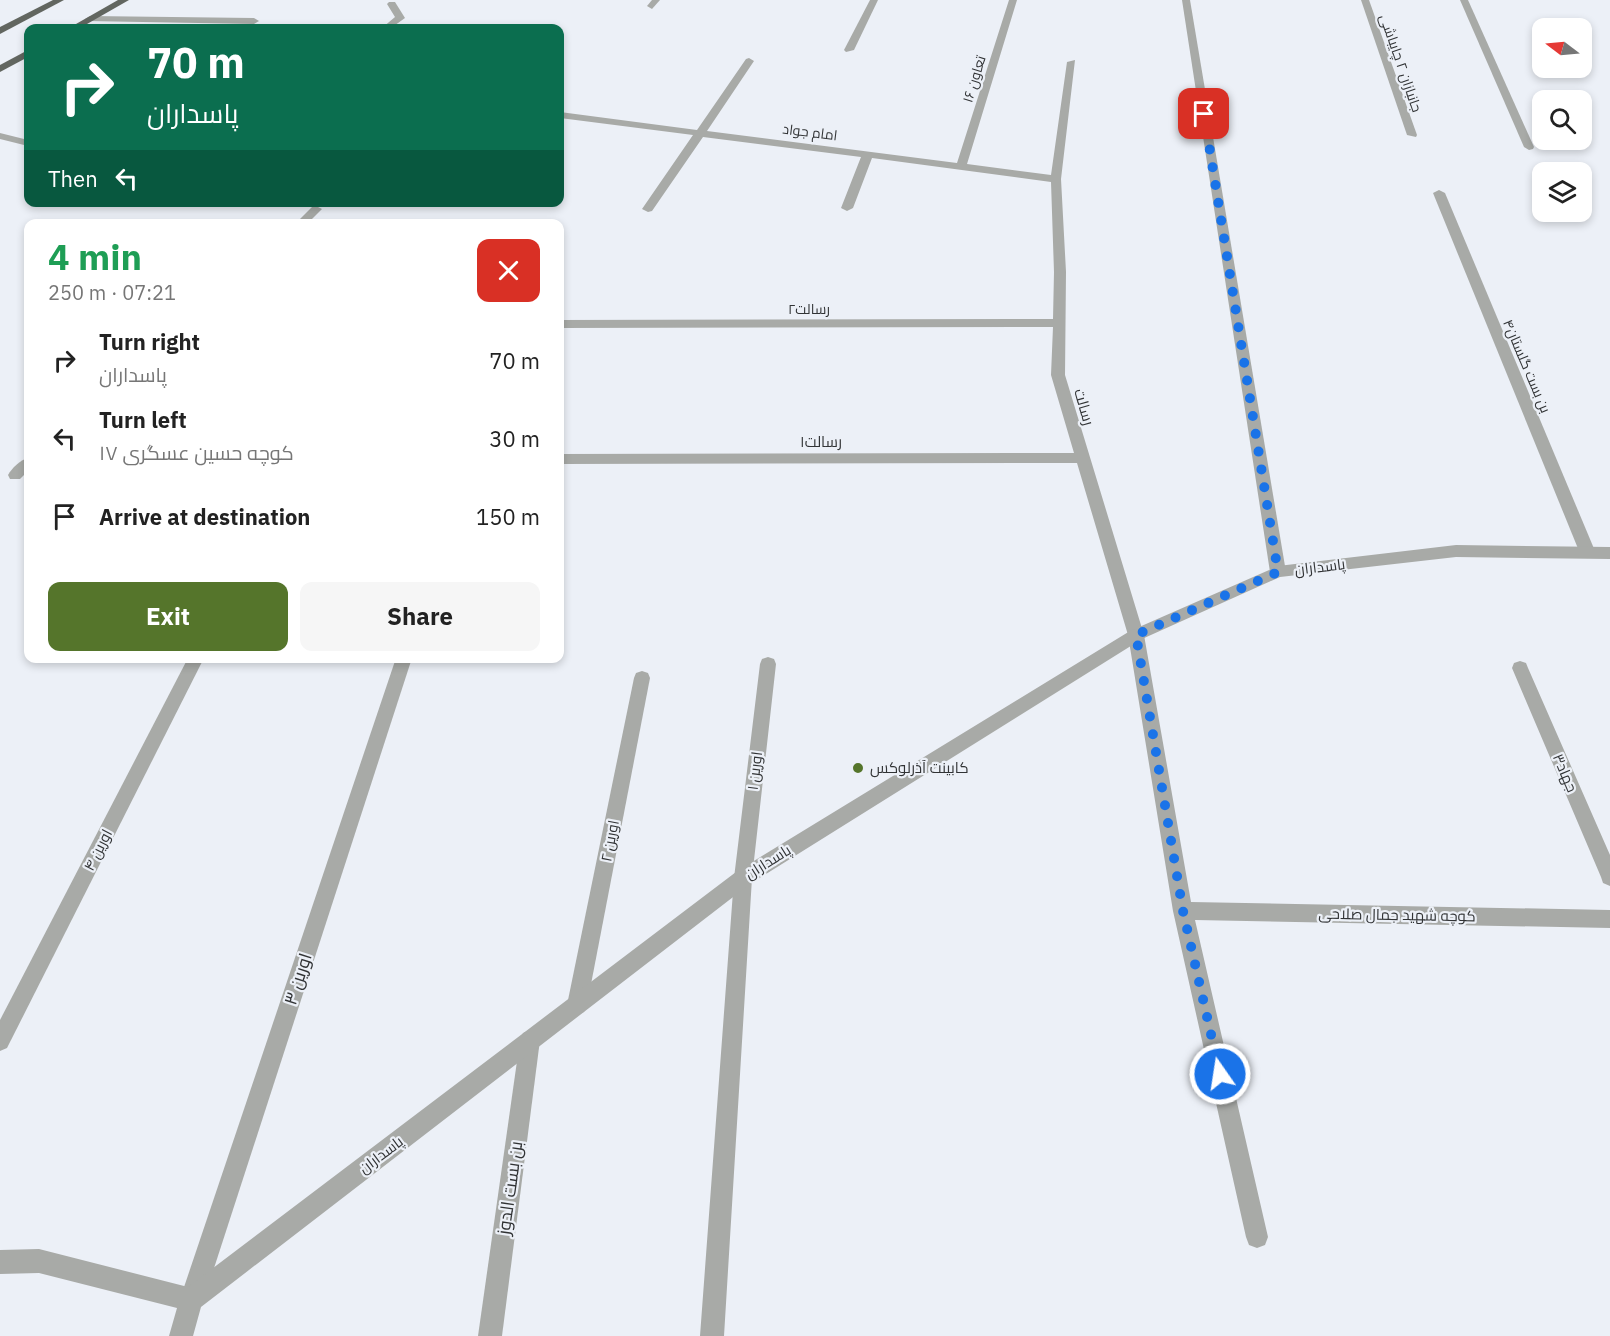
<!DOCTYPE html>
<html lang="en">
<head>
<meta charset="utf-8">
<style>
  :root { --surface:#fff; --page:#f6f6f6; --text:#222; --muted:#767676; --accent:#55752b }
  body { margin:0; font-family:"IBM Plex Sans",Cairo,sans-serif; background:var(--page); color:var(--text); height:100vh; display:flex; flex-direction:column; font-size:22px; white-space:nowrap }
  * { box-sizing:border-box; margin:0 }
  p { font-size:20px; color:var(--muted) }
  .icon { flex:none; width:33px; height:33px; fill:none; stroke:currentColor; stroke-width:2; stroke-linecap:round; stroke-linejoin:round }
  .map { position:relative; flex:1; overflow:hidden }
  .sheet { position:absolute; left:24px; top:219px; width:540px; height:444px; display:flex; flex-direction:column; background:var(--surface); border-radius:12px; box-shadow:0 3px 9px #0003 }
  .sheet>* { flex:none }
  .top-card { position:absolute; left:24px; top:24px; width:540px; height:183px; border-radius:12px; box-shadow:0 3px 9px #0003; background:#0b6e4f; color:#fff; overflow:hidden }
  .needle { width:39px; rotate:286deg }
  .buttons { position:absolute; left:1532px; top:18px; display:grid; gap:12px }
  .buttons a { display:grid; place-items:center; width:60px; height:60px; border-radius:12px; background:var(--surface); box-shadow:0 3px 9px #0003; font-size:30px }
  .pin { position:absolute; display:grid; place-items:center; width:51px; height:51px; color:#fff; margin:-26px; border-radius:12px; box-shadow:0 3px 9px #0006 }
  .me { position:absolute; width:66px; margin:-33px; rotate:347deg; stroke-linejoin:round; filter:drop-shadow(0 0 4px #0008) }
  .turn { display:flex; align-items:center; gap:21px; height:126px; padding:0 24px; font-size:27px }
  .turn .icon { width:78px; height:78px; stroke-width:2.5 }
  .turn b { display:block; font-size:42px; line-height:51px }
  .then { display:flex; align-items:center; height:57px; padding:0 24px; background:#0003; gap:12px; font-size:22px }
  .round { display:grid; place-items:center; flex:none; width:63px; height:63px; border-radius:12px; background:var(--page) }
  .headline { display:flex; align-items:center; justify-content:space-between; height:102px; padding:0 24px }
  h1 { font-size:36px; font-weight:700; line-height:45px; color:#1e9e55 }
  .button { display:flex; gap:12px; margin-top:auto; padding:12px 24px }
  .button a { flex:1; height:69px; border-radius:12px; background:var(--accent); color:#fff; font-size:24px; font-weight:700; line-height:69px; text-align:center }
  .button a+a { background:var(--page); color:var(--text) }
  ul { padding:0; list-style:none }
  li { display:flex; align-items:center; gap:18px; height:78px; padding:0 24px }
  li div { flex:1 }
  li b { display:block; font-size:22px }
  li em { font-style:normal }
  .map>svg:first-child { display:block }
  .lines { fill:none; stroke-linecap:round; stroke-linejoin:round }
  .minor { fill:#a8aaa7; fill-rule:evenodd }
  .tertiary { fill:#a8aaa7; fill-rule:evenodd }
  .trunk { fill:#626660; fill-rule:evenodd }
  .route { stroke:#1a73e8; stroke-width:10; stroke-dasharray:0 18 }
  .poi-dot { fill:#55752b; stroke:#ecf0f7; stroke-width:2 }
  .labels { text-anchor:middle; stroke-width:4.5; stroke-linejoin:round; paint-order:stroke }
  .far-street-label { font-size:14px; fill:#313335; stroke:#ecf0f7 }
  .street-label { font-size:15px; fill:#313335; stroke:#ecf0f7 }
  .poi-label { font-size:15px; fill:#313335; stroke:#ecf0f7; text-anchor:start }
  .near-street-label { font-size:18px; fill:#313335; stroke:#ecf0f7 }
</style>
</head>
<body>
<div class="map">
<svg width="1610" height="1336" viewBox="0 0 1610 1336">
  <rect width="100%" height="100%" fill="#ecf0f7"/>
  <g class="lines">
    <g class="minor">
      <polygon points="652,0 660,0 652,9 647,6"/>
      <polygon points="870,0 878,0 854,50 846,52 844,50"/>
      <polygon points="1009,0 1017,0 967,164 1051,175 1067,62 1075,60 1061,179 1066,272 1065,375 1144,635 1191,902 1610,910 1610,928 1195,920 1268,1237 1265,1245 1257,1248 1249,1245 1246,1237 1173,911 1128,635 1077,463 560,464 560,454 1074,453 1051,375 1053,327 560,328 560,320 1053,319 1054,272 1051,182 872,158 853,208 847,211 841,208 861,157 703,137 652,211 648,212 642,209 693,135 560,118 560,112 697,130 746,59 749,58 754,61 707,131 957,163"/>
      <polygon points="1182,0 1190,0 1286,572 1283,576 1273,576 1270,572"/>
      <polygon points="1361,0 1369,0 1417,135 1416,137 1407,135"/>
      <polygon points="1460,0 1468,0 1534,147 1533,149 1529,150 1524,147"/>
      <polygon points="389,2 395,2 405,18 391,28 382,28 395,17 387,4"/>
      <polygon points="90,16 254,18 259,21 254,24 87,21 85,19"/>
      <polygon points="0,133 28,140 28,146 0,139"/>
      <polygon points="1439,190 1445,193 1595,551 1592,555 1582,555 1579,551 1433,193"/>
      <polygon points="316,206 322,209 307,224 295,224 312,207"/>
      <path d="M28,458V471L20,479H10L8,475C12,468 20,460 28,458Z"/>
      <polygon points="768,657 774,659 776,664 752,878 724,1336 700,1336 734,878 760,664 762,659"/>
      <polygon points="188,658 204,658 7,1048 0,1051 0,1020"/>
      <polygon points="396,658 412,658 204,1299 200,1307 192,1311 184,1307 180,1299"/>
      <polygon points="1520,661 1526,663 1528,668 1610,855 1610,886 1603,883 1601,877 1512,668 1514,663"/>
      <polygon points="642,671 648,673 650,678 587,1005 584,1012 577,1015 570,1012 567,1005 634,678 636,673"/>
      <polygon points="530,1030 537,1033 540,1040 502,1336 478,1336 520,1040 523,1033"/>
    </g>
    <polygon class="tertiary" points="1456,545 1610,547 1610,559 1456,557 1280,577 1142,639 750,884 201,1307 193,1336 169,1336 177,1308 39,1273 0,1274 0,1250 39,1249 188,1287 736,872 1130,631 1278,566"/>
    <g class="trunk">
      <polygon points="53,0 64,0 0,34 0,27"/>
      <polygon points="118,0 129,0 80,28 69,28"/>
      <polygon points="28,50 28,57 0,72 0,65"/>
    </g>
  </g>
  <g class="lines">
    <polyline class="route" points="1204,114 1278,572 1136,635 1183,911 1220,1074"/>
  </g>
  <circle class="poi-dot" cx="858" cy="768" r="6"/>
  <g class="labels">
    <g class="far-street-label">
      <text transform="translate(1401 63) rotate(71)" y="5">جانبازان ۲ چایباشی</text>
      <text transform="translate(974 79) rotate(-73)" y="5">تعاون ۱۶</text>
      <text transform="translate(810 132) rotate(7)" y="5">امام جواد</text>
      <text x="809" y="314">رسالت۲</text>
      <text transform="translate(1527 366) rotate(67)" y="5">بن بست گلستان۴</text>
    </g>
    <g class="street-label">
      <text transform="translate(1084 407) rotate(74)" y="5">رسالت</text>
      <text x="821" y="447">رسالت۱</text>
      <text transform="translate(1320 567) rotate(-7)" y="5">پاسداران</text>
      <text transform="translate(755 771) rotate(-83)" y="5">اورین ۱</text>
      <text transform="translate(1565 773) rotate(67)" y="5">جهاد۳</text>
      <text transform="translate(610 841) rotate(-79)" y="5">اورین ۲</text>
      <text transform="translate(98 850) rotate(-63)" y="5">اورین ۴</text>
      <text transform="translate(768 862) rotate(-32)" y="5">پاسداران</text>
      <text transform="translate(1397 915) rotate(1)" y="5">کوچه شهید جمال صلاحی</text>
      <text transform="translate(381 1155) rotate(-37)" y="5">پاسداران</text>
    </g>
    <g class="poi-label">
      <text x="870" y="773">کابینت آذرلوکس</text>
    </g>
    <g class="near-street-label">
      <text transform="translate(298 979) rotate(-72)" y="6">اورین ۳</text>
      <text transform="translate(510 1188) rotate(-82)" y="6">بن بست الدوز</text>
    </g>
  </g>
</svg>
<div class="buttons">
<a><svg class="needle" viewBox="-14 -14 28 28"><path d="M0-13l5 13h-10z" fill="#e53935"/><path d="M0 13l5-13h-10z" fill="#767676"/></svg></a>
<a><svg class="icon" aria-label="search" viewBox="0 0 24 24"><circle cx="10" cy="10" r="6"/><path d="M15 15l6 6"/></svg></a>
<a><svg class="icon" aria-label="layers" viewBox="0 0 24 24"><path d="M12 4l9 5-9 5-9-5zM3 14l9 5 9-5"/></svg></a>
</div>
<div class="pin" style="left:1204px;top:114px;background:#d93025"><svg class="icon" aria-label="arrive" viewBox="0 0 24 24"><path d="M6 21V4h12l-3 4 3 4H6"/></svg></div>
<svg class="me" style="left:1220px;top:1074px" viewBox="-20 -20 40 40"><circle r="17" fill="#1a73e8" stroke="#fff" stroke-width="3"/><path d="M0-11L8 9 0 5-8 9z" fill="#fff"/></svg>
<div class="top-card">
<div class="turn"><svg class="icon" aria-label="right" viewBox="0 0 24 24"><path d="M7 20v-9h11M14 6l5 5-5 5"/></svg><div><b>70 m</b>پاسداران</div></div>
<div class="then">Then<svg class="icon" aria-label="left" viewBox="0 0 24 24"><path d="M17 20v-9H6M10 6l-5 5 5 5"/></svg></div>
</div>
<section class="sheet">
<div class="headline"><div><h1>4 min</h1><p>250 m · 07:21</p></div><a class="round" style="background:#d93025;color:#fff"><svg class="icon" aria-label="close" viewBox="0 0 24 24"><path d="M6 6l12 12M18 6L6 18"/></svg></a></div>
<ul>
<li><svg class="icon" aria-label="right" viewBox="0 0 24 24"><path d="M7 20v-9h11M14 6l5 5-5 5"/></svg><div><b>Turn right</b><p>پاسداران</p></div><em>70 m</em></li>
<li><svg class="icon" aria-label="left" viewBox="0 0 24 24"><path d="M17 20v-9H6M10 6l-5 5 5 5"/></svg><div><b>Turn left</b><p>کوچه حسین عسگری ۱۷</p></div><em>30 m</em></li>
<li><svg class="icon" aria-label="arrive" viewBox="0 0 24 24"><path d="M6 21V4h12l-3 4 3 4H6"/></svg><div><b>Arrive at destination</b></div><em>150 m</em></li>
</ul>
<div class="button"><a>Exit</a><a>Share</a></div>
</section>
</div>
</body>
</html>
